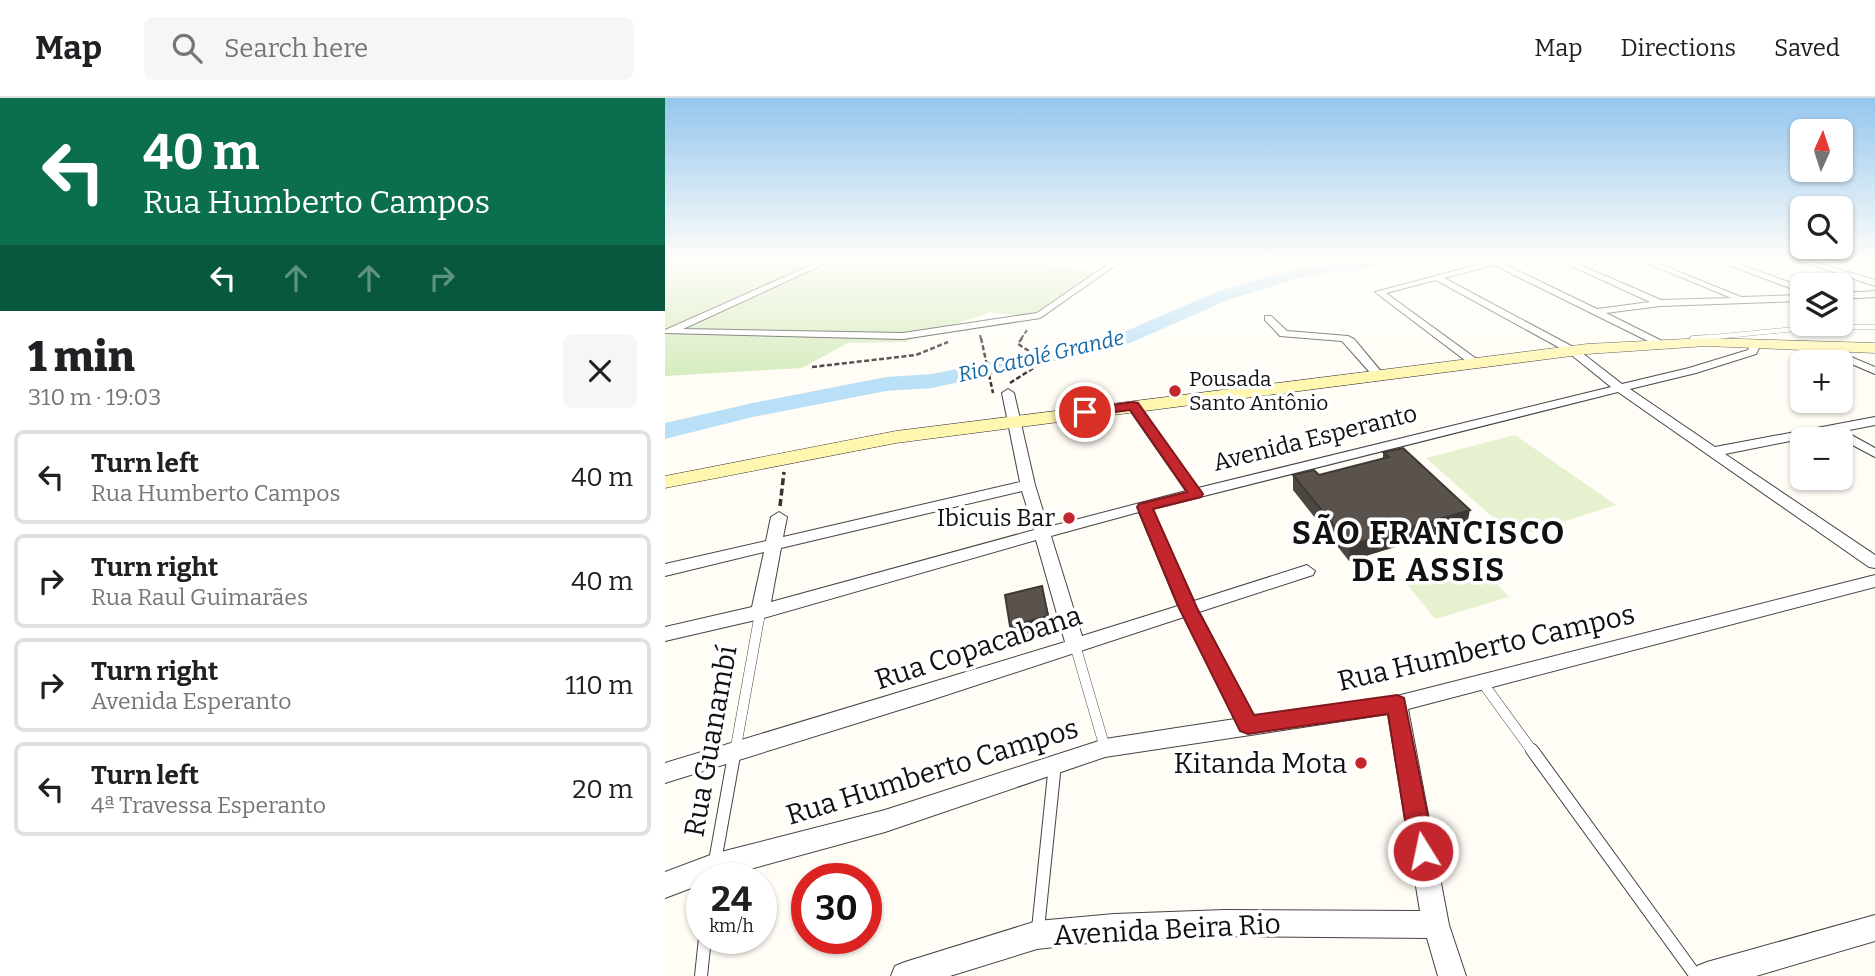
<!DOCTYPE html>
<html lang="en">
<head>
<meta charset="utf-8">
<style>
  :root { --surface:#fff; --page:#f6f6f6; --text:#202124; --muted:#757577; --line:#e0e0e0 }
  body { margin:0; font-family:Bitter,serif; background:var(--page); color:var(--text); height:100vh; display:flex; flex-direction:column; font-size:26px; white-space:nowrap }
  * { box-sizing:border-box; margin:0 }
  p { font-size:23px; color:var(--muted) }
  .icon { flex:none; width:38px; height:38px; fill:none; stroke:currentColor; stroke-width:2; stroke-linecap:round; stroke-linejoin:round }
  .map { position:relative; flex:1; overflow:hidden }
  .panel { display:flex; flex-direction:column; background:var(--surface); width:665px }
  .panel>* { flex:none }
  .hud { background:#0b6e4f; color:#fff; overflow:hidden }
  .needle { width:46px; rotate:3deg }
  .buttons { position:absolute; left:1125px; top:21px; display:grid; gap:14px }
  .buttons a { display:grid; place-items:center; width:63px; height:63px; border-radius:10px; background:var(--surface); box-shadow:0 2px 5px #0004; font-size:35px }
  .speed { position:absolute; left:21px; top:765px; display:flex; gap:14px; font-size:35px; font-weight:700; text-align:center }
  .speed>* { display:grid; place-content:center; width:91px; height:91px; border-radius:50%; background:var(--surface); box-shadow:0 2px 5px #0004; line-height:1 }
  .speed small { font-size:18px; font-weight:400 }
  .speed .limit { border:10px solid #d22; background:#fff; color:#111 }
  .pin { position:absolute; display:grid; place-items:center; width:60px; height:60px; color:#fff; margin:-30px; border:4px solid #fff; border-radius:50%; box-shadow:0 2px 7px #0007 }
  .me { position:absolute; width:77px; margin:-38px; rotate:350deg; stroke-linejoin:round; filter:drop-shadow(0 0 5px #0008) }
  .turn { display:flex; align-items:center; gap:24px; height:147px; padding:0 28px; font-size:32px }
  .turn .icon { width:91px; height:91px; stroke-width:2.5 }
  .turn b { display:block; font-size:49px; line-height:60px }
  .lanes { display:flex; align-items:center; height:66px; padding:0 28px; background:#0003; justify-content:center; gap:35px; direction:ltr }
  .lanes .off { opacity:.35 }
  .round { display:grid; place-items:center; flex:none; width:74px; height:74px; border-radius:10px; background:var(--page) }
  .summary { display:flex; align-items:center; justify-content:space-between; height:119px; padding:0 28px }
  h1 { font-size:42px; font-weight:800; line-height:52px }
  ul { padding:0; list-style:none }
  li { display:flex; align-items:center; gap:21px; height:94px; margin:0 14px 10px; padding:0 14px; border:4px solid var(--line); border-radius:10px }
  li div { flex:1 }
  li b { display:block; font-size:26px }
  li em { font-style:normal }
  header { display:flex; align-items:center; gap:42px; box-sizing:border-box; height:98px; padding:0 35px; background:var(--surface); border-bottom:2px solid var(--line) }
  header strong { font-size:33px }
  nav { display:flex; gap:38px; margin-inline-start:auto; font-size:24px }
  .search { width:490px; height:63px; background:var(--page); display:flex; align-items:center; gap:18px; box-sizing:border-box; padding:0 24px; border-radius:10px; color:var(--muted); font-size:26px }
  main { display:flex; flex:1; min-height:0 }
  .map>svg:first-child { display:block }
  .green { fill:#d5ebbd }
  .pitch { fill:#e6f2cf }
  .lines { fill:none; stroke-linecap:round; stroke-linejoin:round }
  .river { fill:#b9e0f7; fill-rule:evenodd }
  .service-far3-casing { stroke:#444; stroke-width:5 }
  .service-far2-casing { stroke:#444; stroke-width:7 }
  .service-far1-casing { stroke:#444; stroke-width:11 }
  .service-casing { stroke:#444; stroke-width:14 }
  .minor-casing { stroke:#444; stroke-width:2 }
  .secondary-casing { stroke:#333; stroke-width:1 }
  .path-far2 { stroke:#333; stroke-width:2; stroke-dasharray:4.5 2; stroke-linecap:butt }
  .path-far1 { stroke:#333; stroke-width:2.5; stroke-dasharray:5 2.5; stroke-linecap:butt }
  .path { stroke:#333; stroke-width:3.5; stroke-dasharray:7 3.5; stroke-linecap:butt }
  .service-far3 { stroke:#fff; stroke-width:4.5 }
  .service-far2 { stroke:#fff; stroke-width:6 }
  .service-far1 { stroke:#fff; stroke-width:10 }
  .service { stroke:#fff; stroke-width:12 }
  .minor { fill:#fff; fill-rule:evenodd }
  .secondary { fill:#fff6b0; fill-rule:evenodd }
  .wall { fill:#4d4742 }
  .shaded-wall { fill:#3f3936 }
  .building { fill:#5a524d; stroke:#3f3936; stroke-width:2 }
  .route { fill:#c4262e; stroke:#7f191e; stroke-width:2 }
  .poi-dot { fill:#c4262e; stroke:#fff; stroke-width:2.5 }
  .labels { text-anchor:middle; stroke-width:7; stroke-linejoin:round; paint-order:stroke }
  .far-water-label { font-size:21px; font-style:italic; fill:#1768a6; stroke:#fff }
  .far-poi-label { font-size:21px; fill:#111; stroke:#fff; text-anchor:start }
  .street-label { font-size:24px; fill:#111; stroke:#fff }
  .poi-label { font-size:24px; fill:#111; stroke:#fff; text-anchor:end }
  .near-street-label { font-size:28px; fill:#111; stroke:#fff }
  .near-poi-label { font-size:28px; fill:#111; stroke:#fff; text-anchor:end }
  .district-label { font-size:32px; font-weight:bold; letter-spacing:2px; fill:#111; stroke:#fff }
</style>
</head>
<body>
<header>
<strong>Map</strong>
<div class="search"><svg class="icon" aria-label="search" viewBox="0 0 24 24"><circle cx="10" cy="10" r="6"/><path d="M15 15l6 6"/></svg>Search here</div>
<nav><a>Map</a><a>Directions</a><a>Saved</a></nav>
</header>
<main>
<section class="panel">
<div class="hud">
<div class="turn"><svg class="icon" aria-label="left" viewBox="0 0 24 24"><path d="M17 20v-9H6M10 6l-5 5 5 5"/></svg><div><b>40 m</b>Rua Humberto Campos</div></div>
<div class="lanes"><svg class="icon" aria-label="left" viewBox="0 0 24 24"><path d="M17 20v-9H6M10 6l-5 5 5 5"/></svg><svg class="icon off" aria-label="ahead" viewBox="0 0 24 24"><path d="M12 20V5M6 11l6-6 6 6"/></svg><svg class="icon off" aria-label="ahead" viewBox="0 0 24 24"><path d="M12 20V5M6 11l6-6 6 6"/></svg><svg class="icon off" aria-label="right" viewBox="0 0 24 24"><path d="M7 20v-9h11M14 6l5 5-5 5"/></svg></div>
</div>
<div class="summary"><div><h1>1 min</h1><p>310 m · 19:03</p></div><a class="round"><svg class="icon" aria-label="close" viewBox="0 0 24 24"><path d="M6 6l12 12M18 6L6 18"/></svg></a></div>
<ul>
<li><svg class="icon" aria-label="left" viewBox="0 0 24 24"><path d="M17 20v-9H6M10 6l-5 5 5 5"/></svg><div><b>Turn left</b><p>Rua Humberto Campos</p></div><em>40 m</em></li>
<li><svg class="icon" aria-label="right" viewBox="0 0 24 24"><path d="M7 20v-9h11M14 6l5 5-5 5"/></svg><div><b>Turn right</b><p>Rua Raul Guimarães</p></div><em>40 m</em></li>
<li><svg class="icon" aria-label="right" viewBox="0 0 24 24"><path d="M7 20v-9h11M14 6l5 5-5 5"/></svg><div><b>Turn right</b><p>Avenida Esperanto</p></div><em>110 m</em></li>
<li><svg class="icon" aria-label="left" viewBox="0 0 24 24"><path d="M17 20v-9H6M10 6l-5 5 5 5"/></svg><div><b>Turn left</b><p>4ª Travessa Esperanto</p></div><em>20 m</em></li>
</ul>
</section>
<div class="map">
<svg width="1210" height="878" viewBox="0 0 1210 878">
  <rect width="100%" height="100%" fill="#fffdf5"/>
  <polygon class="green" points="19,160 340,160 337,162 439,174 377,221 325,214 240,244 183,245 137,270 0,278 0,166"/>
  <g class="pitch">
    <polygon points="850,337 951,407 850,439 761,360"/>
    <polygon points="813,465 844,499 770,521 742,486"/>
  </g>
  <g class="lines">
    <polygon class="river" points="708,160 752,160 744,165 637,179 563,202 458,248 267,290 221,293 88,319 0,341 0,325 88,305 221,279 267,276 452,237 551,194 629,171"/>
    <g class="service-far3-casing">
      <polyline id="service-far3" points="1028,241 1150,229 1210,229"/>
    </g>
    <g class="service-far2-casing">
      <polyline id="service-far2" points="1028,241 1042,240"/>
    </g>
    <g class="service-far1-casing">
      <g id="service-far1">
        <polyline points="410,547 440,650"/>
        <polyline points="817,584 868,654"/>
        <polyline points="70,654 95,515"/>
      </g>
    </g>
    <g class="service-casing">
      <g id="service">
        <polyline points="867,652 1031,878"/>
        <polyline points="47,780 70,652"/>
        <polyline points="373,831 390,666"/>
        <polyline points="36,878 40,840"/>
      </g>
    </g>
    <g class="minor-casing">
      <g id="minor">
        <polygon points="162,160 172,160 18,231 238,235 372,215 452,160 461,160 375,220 238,241 0,235 0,232"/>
        <path d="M838,160H850L837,165L932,211L985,204L889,160H899L996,202L1066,200L970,160H980L1076,199L1138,197V203L995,208L941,215L997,243L998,245L993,248L829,167L779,180L912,251L957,286L1024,270L1083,252L1087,244H1095L1096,246L1091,256L1031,275L965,291L1050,349L1210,319V327L1179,333L1210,350V359L1165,335L1060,356L1210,457V470L1204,469L953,294L487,411L529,503L642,467L650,473L648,477L534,514L589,619L732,598L1210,477V489L743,611L784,827L801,878H773L762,840L560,838L449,842L372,851L285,878H226L230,868L240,864L372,823L449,816L560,812L755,813L723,616L440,659L220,734L52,780H37V786L0,800V774L48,756L220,712L440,641L570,621L519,519L263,603L0,685V665L400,544L371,442L95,521L0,543V529L87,509L99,454L0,478V466L101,443L106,419L114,414L122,419L118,439L355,384L337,295L343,291L349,295L370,387L383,429L521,393L462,308L468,304L472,305L533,390L946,289L904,255L771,182L721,195L813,262V266H805L710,194ZM357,393L369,432L106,504L116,450ZM474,414L513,508L417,538L386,438Z"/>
        <polygon points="1045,160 1056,160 1138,189 1138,195"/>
        <polygon points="1126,160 1137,160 1210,182 1210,188"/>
        <polygon points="1202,160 1210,160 1210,163 1203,162"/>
        <polygon points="1210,193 1210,199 1176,201 1176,195"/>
        <polygon points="600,218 606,218 622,233 683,238 689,241 719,277 709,279 677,243 615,238 600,222"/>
        <polygon points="1153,245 1210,269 1210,276 1149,250 1149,246"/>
        <polygon points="1210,817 1210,843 1091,878 1028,878 1032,868 1042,864"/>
      </g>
    </g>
    <g class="secondary-casing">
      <polygon id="secondary" points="1041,240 1210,245 1210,255 1041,248 922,256 231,345 0,390 0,378 231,333 922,246"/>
    </g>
    <g class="path-far2">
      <polyline points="315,237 316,241"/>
      <polyline points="356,241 362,232"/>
    </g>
    <g class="path-far1">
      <polyline points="316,240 328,295"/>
      <polyline points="357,240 353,246 364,253"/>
      <polyline points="147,269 251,257 283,244"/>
      <polyline points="345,285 373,267"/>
    </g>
    <polyline class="path" points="115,408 119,374"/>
    <use href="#service-far3" class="service-far3"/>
    <use href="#service-far2" class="service-far2"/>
    <use href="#service-far1" class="service-far1"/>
    <use href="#service" class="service"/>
    <use href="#minor" class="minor"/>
    <use href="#secondary" class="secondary"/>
  </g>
  <polygon class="wall" points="718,354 802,427 684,463 628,392 628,377 654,377 718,361"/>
  <g class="shaded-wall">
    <polygon points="805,412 802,427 684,463 685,447"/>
    <polygon points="377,488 387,529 349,539 345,528"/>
  </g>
  <g class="building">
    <polygon points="738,350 805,412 685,447 628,377 649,372 654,377 724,359 718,354"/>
    <polygon points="377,488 383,518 345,528 340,497"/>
  </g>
  <linearGradient id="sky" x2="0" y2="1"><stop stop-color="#95c6ee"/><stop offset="0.57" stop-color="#fffefa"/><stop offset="1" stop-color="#fffefa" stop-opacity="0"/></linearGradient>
  <rect width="1210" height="283" fill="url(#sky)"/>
  <polygon class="route" points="468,304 473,305 538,396 536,399 488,411 532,510 589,617 732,597 739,600 770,753 767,762 758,765 749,762 745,753 723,616 583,636 575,633 514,510 472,409 474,406 522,394 465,312 420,318 414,314 420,311"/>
  <g class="poi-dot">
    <circle cx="510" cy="293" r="7"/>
    <circle cx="404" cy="420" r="7"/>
    <circle cx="696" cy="665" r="7"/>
  </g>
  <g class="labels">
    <g class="far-water-label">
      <text transform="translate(376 258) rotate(-13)" y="7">Rio Catolé Grande</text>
    </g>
    <g class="far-poi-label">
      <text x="524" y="288">Pousada<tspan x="524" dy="24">Santo Antônio</tspan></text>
    </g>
    <g class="street-label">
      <text transform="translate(650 340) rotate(-14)" y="8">Avenida Esperanto</text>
    </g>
    <g class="poi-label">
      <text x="390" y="428">Ibicuis Bar</text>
    </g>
    <g class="near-street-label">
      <text transform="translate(313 549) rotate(-18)" y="10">Rua Copacabana</text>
      <text transform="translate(821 549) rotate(-13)" y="10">Rua Humberto Campos</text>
      <text transform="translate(45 643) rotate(-80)" y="10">Rua Guanambí</text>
      <text transform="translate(267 673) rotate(-17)" y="10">Rua Humberto Campos</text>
      <text transform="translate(502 831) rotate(-3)" y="10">Avenida Beira Rio</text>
    </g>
    <g class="near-poi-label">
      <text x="682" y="675">Kitanda Mota</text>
    </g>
    <g class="district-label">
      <text x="764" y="446">SÃO FRANCISCO<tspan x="764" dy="37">DE ASSIS</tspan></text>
    </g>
  </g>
</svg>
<div class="buttons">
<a><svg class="needle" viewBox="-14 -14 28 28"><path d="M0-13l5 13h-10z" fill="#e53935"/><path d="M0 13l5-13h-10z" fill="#757577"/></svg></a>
<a><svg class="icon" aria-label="search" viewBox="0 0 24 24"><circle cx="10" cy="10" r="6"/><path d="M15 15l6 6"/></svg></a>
<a><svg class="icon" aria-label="layers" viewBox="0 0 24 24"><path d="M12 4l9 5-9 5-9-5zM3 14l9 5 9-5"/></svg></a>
<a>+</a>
<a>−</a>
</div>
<div class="speed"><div>24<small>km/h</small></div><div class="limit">30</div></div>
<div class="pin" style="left:420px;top:314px;background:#d93025"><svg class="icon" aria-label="arrive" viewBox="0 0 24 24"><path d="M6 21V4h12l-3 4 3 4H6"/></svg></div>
<svg class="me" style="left:758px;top:753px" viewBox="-20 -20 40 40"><circle r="17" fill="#c4262e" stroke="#fff" stroke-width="3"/><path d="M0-11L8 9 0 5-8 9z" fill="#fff"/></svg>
</div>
</main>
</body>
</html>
